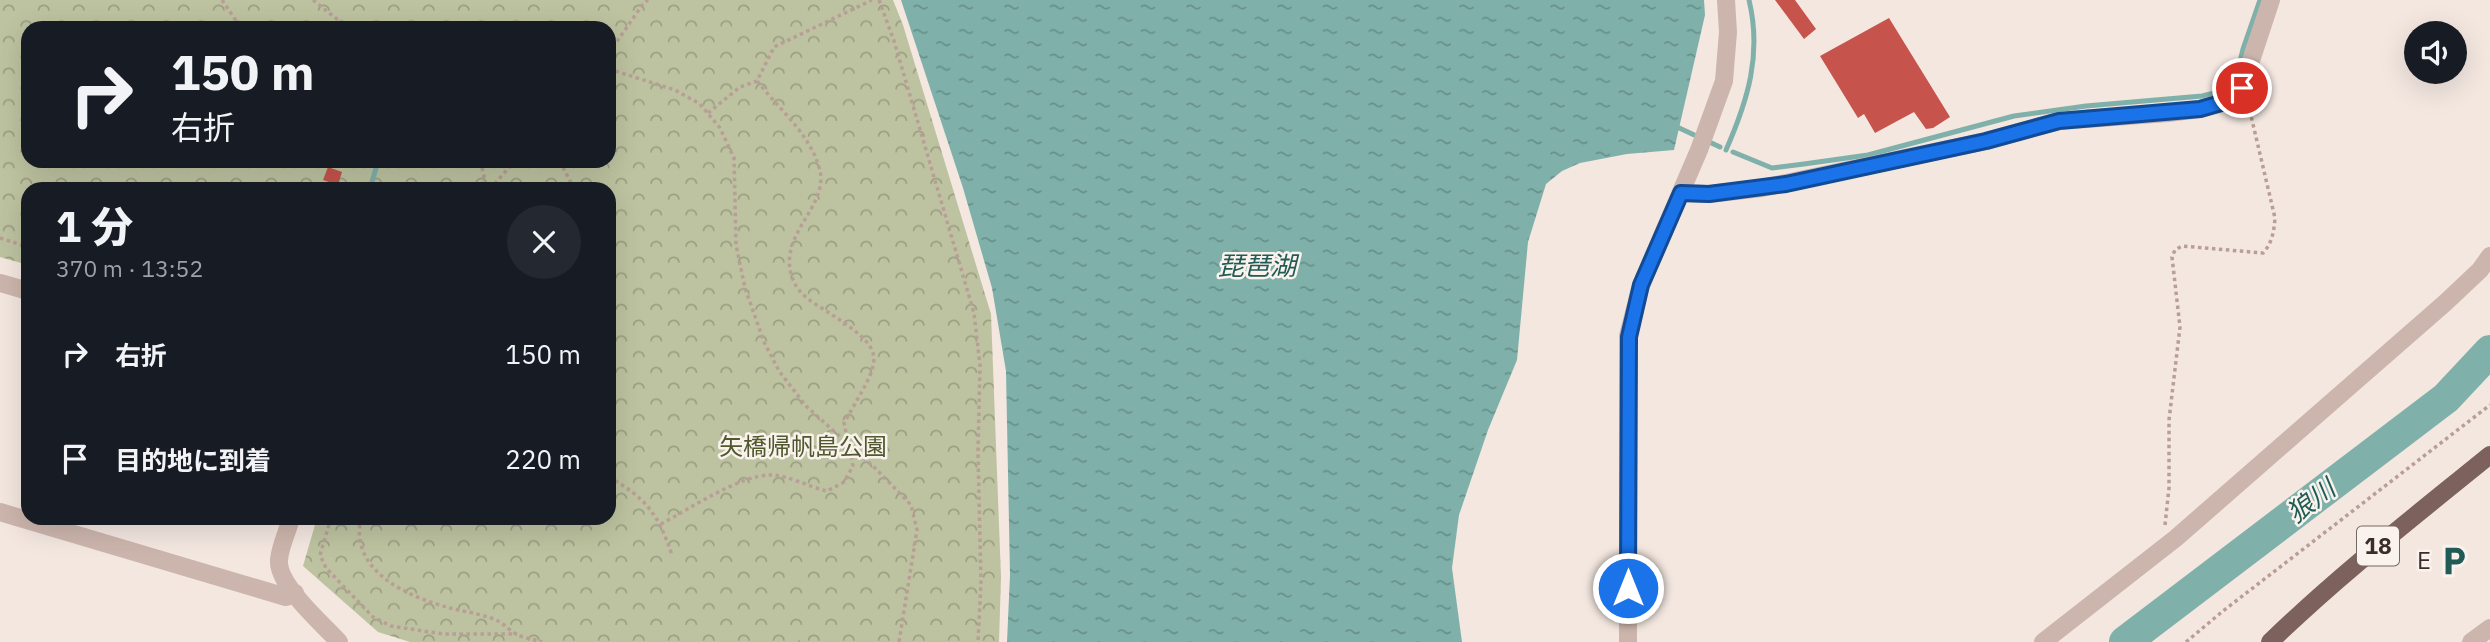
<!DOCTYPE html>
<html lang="ja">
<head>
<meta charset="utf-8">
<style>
  :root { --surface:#171b24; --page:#242831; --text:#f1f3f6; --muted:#9ea1a6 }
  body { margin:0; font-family:"IBM Plex Sans","Noto Sans JP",sans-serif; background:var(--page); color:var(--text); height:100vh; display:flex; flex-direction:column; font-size:26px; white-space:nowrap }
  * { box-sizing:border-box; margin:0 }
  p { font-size:23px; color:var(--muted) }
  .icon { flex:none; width:38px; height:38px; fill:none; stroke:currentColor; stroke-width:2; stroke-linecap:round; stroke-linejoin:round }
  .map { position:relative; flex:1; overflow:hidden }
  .sheet { position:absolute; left:21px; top:182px; width:595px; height:343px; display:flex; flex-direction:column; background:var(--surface); border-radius:21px; box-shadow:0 7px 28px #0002 }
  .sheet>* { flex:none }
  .guide { position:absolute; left:21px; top:21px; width:595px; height:147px; border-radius:21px; box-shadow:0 7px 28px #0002; background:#171b24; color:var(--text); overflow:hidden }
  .tools { position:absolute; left:2404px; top:21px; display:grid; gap:14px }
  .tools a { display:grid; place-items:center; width:63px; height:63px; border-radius:50%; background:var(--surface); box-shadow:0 7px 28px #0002; font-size:35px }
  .pin { position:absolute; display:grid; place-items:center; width:60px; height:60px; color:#fff; margin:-30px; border:4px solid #fff; border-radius:50%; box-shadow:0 2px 7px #0007 }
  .me { position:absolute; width:77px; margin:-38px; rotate:0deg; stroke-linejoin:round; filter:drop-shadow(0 0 5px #0008) }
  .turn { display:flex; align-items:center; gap:24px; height:147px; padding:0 35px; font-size:32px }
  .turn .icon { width:91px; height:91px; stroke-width:2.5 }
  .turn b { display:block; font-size:49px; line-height:60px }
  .round { display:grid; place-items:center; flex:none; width:74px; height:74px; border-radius:37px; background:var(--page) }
  .headline { display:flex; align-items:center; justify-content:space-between; height:119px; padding:0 35px }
  h1 { font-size:42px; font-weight:800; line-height:52px }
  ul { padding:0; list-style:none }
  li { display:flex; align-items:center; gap:21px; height:105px; padding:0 35px }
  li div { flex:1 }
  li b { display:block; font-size:26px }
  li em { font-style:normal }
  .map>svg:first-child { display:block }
  .park { fill:url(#park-crowns); fill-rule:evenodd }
  .water { fill:url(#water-ripples) }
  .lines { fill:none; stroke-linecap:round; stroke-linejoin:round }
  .stream { stroke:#7fb1aa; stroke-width:5 }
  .river { stroke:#7fb1aa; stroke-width:32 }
  .building { fill:#c6544c }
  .path { stroke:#b89e96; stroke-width:3.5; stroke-dasharray:3.5 3.5; stroke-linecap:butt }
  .minor { stroke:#ccb5ac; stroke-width:18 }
  .major { stroke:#7c615c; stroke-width:18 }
  .route-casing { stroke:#114b97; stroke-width:18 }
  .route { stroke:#1a73e8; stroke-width:12 }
  .labels { text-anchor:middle; stroke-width:5; stroke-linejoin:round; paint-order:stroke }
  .shield { fill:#faf2ed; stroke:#746865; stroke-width:2 }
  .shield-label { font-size:23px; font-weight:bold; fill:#3a2d2b }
  .park-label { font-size:24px; fill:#50582e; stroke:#faf2ed }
  .poi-label { font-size:24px; fill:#3a2d2b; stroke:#faf2ed; text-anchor:end }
  .water-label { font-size:26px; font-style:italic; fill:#205c55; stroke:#faf2ed }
</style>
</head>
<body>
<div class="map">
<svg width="2490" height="642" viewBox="0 0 2490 642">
  <defs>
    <pattern id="park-crowns" width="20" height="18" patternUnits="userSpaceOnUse" patternTransform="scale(1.75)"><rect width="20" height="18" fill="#bdc3a0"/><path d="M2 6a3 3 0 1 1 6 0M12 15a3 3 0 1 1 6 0" fill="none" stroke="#9b9f83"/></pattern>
    <pattern id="water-ripples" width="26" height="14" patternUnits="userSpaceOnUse" patternTransform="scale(1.75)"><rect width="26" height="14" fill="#7fb1aa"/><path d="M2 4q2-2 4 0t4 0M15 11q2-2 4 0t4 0" fill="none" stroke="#69908b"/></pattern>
  </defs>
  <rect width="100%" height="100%" fill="#f3e7e0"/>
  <path class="park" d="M0,0H893L903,25L991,314L1001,577L999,642H410L378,632L303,566L317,518H609V189H28V265L0,257ZM28,28H609V161H28Z"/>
  <polygon class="water" points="901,0 1704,0 1705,15 1674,150 1627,154 1580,163 1562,171 1546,184 1528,242 1517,360 1488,430 1459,515 1452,568 1462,642 1007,642 1010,575 1006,371 992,288 963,188"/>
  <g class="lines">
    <g class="stream">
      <polyline points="1675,126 1720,147"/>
      <path d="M1726,150C1748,100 1762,54 1749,0"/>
      <polyline points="1733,152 1772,168 1804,164 1868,155 2014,116 2086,106 2202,96 2219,92 2235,82 2243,49 2260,0"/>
      <polyline points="370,189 378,161"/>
    </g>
    <polyline class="river" points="2125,642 2446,398 2490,351"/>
  </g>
  <g class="building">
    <polygon points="1775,0 1795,0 1816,29 1804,39"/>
    <polygon points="1889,18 1950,117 1933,128 1926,129 1914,112 1875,133 1864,114 1858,118 1820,56"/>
    <polygon points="328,167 342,172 338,185 323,180"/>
  </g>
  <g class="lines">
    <g class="path">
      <polyline points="222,0 241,28"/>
      <polyline points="313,0 348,28"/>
      <polyline points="879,0 894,41 974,313 980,366 978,453 981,582 978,642"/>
      <polyline points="609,53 643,4 648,0"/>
      <polyline points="609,69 675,90 700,104 720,128 734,158 736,245 745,288 764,342 779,371 806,406 876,469 911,505 917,530 899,642"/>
      <polyline points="708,113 740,87 757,81 774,47 872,0"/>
      <polyline points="480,161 484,175 483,189"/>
      <polyline points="560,161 573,187"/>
      <polyline points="490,189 515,161"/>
      <polyline points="0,238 28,247"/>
      <path d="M609,477C647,499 658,514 672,555"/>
      <polyline points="331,518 320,555 326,568 373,617 391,626 443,634 517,634"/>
      <path d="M361,518C349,572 409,597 450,608C465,612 484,614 498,621C504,624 509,630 516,634C523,638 533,639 542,642"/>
      <path d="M661,524C689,509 740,475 770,475C788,475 809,487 827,491L844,482L853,466L844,423C883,354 892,353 820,307C810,301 799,293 794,282C773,235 832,207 819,167C809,133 778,108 757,81"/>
      <path d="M2165,525L2169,488V420L2180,327L2172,257L2175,250L2182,246L2263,253C2272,243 2274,232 2275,218L2248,103"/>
      <polyline points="798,642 800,642"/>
      <polyline points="2186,642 2223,611 2490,405"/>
    </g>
    <g class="minor">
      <polyline points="1681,193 1709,194 1762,188 1986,141 2059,121 2168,113 2200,109 2228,101 2242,88 2271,0"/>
      <polyline points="0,283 28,291"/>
      <polyline points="0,512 286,597 295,593"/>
      <path d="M291,518C288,531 280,546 279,560C277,585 323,624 339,642"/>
      <polyline points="1628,642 1628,336 1641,285 1699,150 1724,81 1728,32 1726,0"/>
      <polyline points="2043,642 2176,538 2445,303 2480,270 2490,256"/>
      <polyline points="2471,642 2490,628"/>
    </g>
    <path class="major" d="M2270,642C2339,575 2415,516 2490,455"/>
  </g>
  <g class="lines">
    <g class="route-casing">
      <polyline id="route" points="1628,588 1629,337 1641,285 1681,193 1709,194 1786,184 1986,141 2059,121 2200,109 2228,101 2242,88"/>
    </g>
    <use href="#route" class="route"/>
  </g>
  <defs>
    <g id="parking-bare" transform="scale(2.415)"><path d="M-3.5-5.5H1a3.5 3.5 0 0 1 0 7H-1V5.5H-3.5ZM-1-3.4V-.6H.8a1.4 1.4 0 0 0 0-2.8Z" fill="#205c55" stroke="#faf2ed" stroke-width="2.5" paint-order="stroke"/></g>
  </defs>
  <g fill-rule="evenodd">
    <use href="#parking-bare" x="2454" y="561"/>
  </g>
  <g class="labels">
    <rect class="shield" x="2357" y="526.5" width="42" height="39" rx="5"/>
    <g class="shield-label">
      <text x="2378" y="554">18</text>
    </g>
    <g class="park-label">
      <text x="803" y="455">矢橋帰帆島公園</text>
    </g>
    <g class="poi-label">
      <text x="2431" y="569">E</text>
    </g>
    <g class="water-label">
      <text x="1257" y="275">琵琶湖</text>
      <text transform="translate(2311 501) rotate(-37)" y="9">狼川</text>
    </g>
  </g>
</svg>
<div class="tools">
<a><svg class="icon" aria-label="sound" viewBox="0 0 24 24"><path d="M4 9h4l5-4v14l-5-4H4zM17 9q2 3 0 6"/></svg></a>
</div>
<div class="pin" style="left:2242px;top:88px;background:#d93025"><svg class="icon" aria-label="arrive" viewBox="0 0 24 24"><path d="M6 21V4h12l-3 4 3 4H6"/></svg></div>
<svg class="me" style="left:1628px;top:588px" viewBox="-20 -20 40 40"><circle r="17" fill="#1a73e8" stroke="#fff" stroke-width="3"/><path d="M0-11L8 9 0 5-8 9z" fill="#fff"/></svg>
<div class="guide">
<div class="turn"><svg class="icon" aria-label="right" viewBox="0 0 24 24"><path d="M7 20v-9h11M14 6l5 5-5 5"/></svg><div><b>150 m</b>右折</div></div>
</div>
<section class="sheet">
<div class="headline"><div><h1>1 分</h1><p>370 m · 13:52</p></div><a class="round"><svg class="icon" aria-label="close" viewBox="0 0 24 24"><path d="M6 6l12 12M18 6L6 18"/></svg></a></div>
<ul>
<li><svg class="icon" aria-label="right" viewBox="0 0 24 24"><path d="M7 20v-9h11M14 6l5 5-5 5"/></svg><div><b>右折</b></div><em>150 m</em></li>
<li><svg class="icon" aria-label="arrive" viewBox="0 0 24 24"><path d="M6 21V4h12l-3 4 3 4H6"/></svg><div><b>目的地に到着</b></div><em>220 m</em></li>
</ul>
</section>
</div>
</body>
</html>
